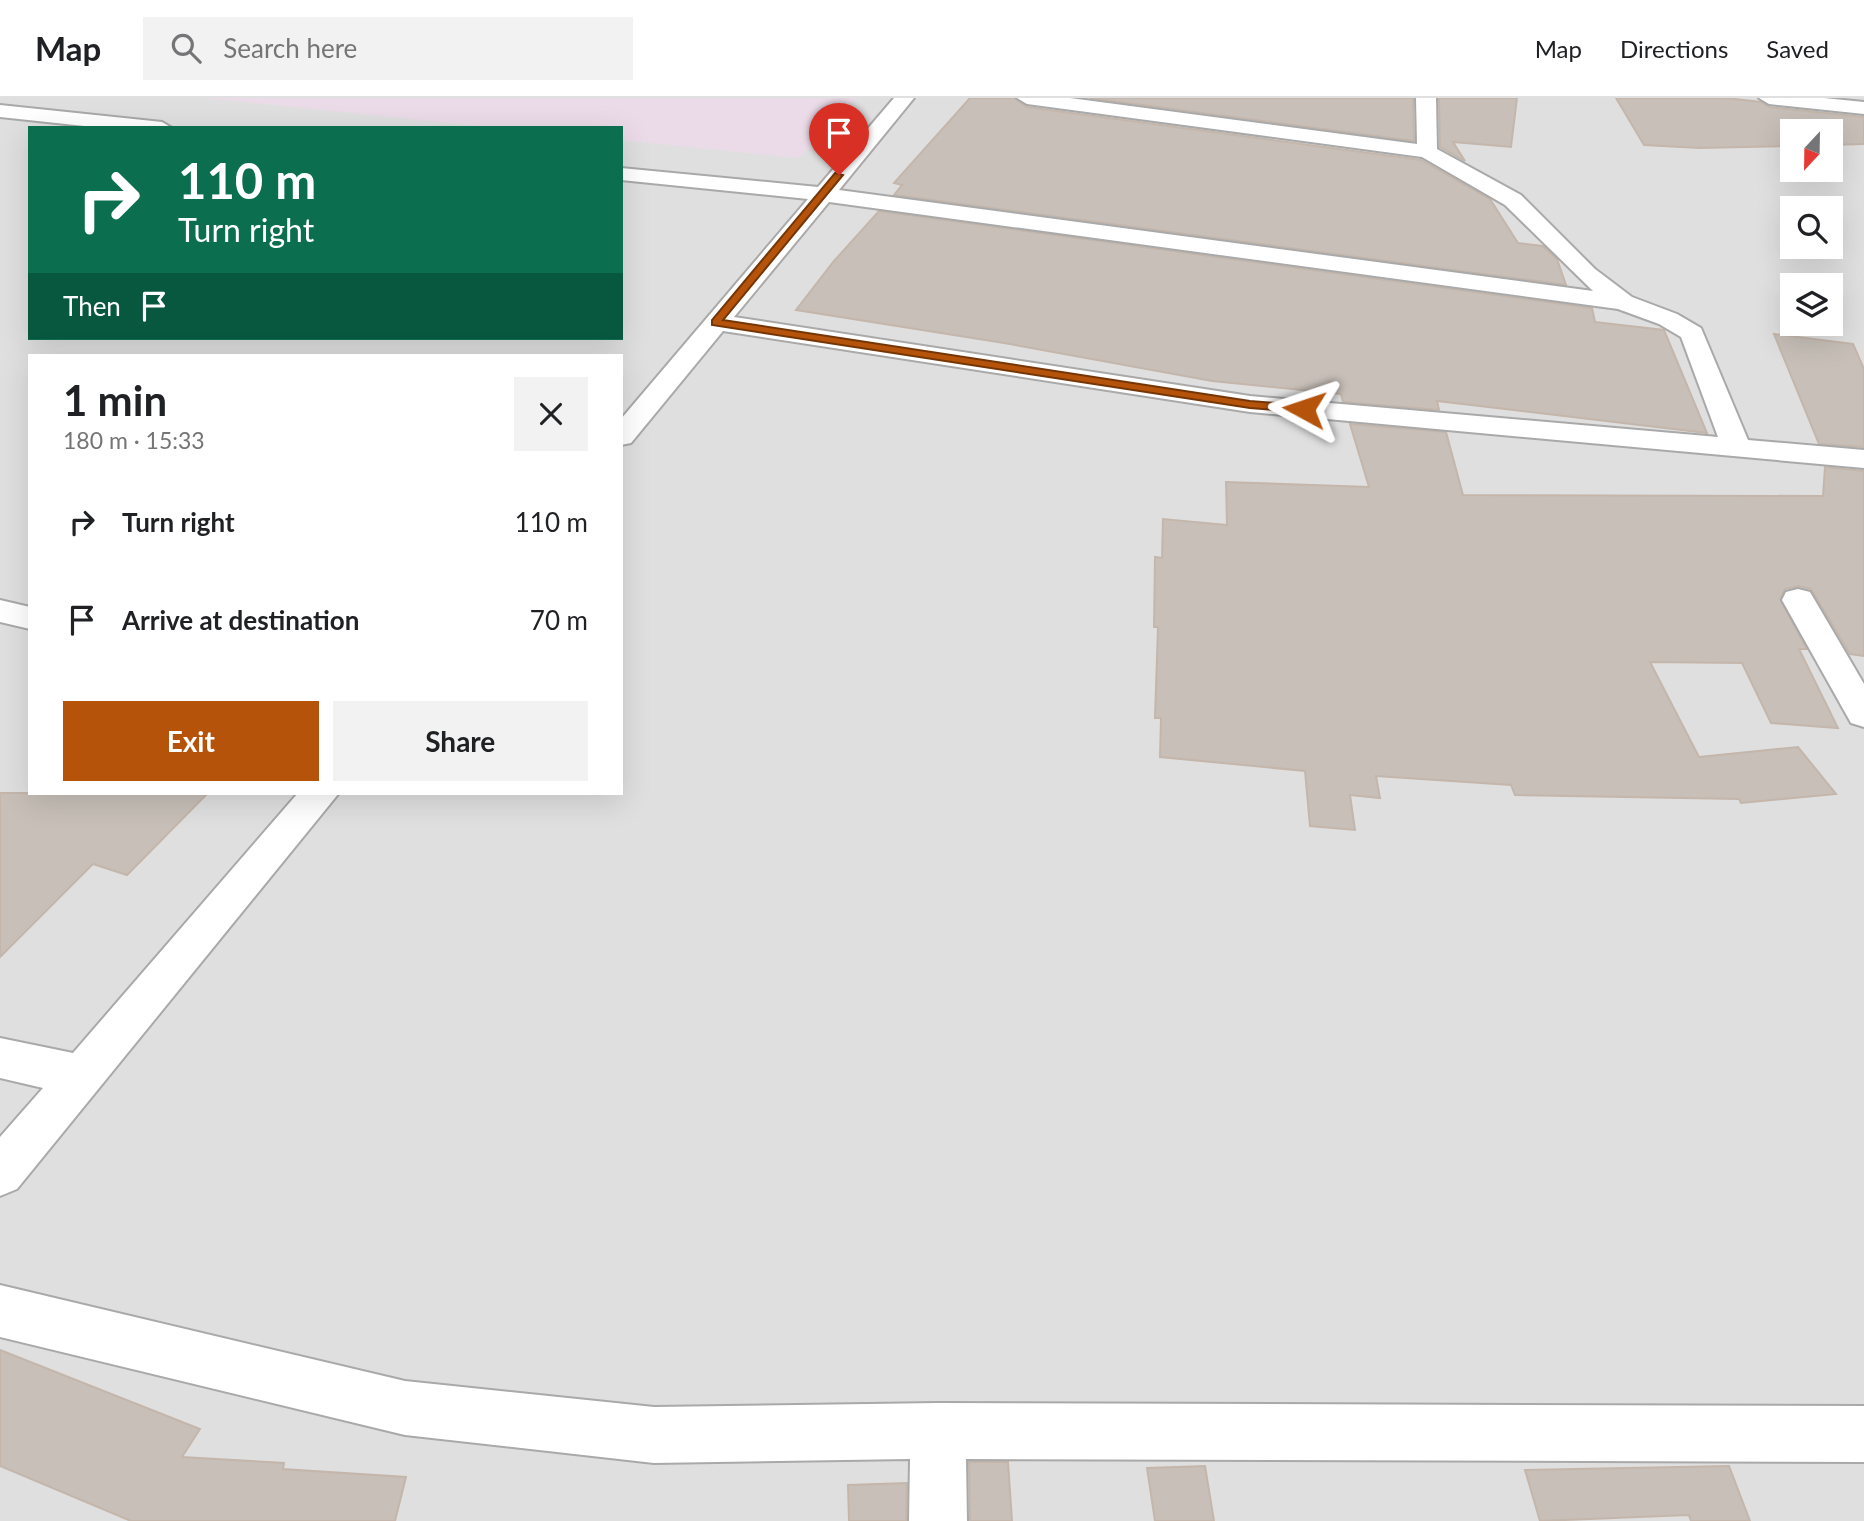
<!DOCTYPE html>
<html lang="en">
<head>
<meta charset="utf-8">
<style>
  :root { --surface:#fff; --page:#f2f2f2; --text:#202124; --muted:#757577; --line:#e0e0e0; --accent:#b45309 }
  body { margin:0; font-family:Lato,sans-serif; background:var(--page); color:var(--text); height:100vh; display:flex; flex-direction:column; font-size:26px; white-space:nowrap }
  * { box-sizing:border-box; margin:0 }
  p { font-size:23px; color:var(--muted) }
  .icon { flex:none; width:38px; height:38px; fill:none; stroke:currentColor; stroke-width:2; stroke-linecap:round; stroke-linejoin:round }
  .map { position:relative; flex:1; overflow:hidden }
  .drawer { position:absolute; left:28px; top:256px; width:595px; height:441px; display:flex; flex-direction:column; background:var(--surface); border-radius:0px; box-shadow:0 7px 28px #0002 }
  .drawer>* { flex:none }
  .banner { position:absolute; left:28px; top:28px; width:595px; height:214px; border-radius:0px; box-shadow:0 7px 28px #0002; background:#0b6e4f; color:#fff; overflow:hidden }
  .needle { width:46px; rotate:202deg }
  .controls { position:absolute; left:1780px; top:21px; display:grid; gap:14px }
  .controls a { display:grid; place-items:center; width:63px; height:63px; border-radius:0px; background:var(--surface); box-shadow:0 7px 28px #0002; font-size:35px }
  .pin { position:absolute; display:grid; place-items:center; width:60px; height:60px; color:#fff; margin:-72px -30px; border-radius:50% 50% 50% 0; rotate:-45deg; box-shadow:0 0 7px #0007 }
  .pin .icon { rotate:45deg }
  .me { position:absolute; width:77px; margin:-38px; rotate:275deg; stroke-linejoin:round; filter:drop-shadow(0 0 5px #0008) }
  .turn { display:flex; align-items:center; gap:24px; height:147px; padding:0 35px; font-size:32px }
  .turn .icon { width:91px; height:91px; stroke-width:2.5 }
  .turn b { display:block; font-size:49px; line-height:60px }
  .then { display:flex; align-items:center; height:66px; padding:0 35px; background:#0003; gap:14px; font-size:26px }
  .round { display:grid; place-items:center; flex:none; width:74px; height:74px; border-radius:0px; background:var(--page) }
  .overview { display:flex; align-items:center; justify-content:space-between; height:119px; padding:0 35px }
  h1 { font-size:42px; font-weight:700; line-height:52px }
  .action { display:flex; gap:14px; margin-top:auto; padding:14px 35px }
  .action a { flex:1; height:80px; border-radius:0px; background:var(--accent); color:#fff; font-size:28px; font-weight:700; line-height:80px; text-align:center }
  .action a+a { background:var(--page); color:var(--text) }
  ul { padding:0; list-style:none }
  li { display:flex; align-items:center; gap:21px; height:98px; padding:0 35px }
  li div { flex:1 }
  li b { display:block; font-size:26px }
  li em { font-style:normal }
  header { display:flex; align-items:center; gap:42px; box-sizing:border-box; height:98px; padding:0 35px; background:var(--surface); border-bottom:2px solid var(--line) }
  header strong { font-size:33px }
  nav { display:flex; gap:38px; margin-inline-start:auto; font-size:24px }
  .search { width:490px; height:63px; background:var(--page); display:flex; align-items:center; gap:18px; box-sizing:border-box; padding:0 24px; border-radius:0px; color:var(--muted); font-size:26px }
  .map>svg:first-child { display:block }
  .residential { fill:#e0dfdf; fill-rule:evenodd }
  .industrial { fill:#ebdbe8 }
  .building { fill:#c7bfb8; stroke:#c4b6ab; stroke-width:2 }
  .lines { fill:none; stroke-linecap:round; stroke-linejoin:round }
  .minor-casing { stroke:#a9a9a9; stroke-width:4 }
  .minor { fill:#fff; fill-rule:evenodd }
  .route { fill:#b45309; stroke:#753606; stroke-width:2 }
</style>
</head>
<body>
<header>
<strong>Map</strong>
<div class="search"><svg class="icon" aria-label="search" viewBox="0 0 24 24"><circle cx="10" cy="10" r="6"/><path d="M15 15l6 6"/></svg>Search here</div>
<nav><a>Map</a><a>Directions</a><a>Saved</a></nav>
</header>
<div class="map">
<svg width="1864" height="1423" viewBox="0 0 1864 1423">
  <rect width="100%" height="100%" fill="#f2efe9"/>
  <path class="residential" d="M0,0H1864V1423H0ZM30,30H621V240H30ZM1792,33H1830V72H1792ZM1792,110H1830V149H1792ZM1792,187H1830V226H1792ZM30,257H621V695H30Z"/>
  <polygon class="industrial" points="205,0 856,0 799,60 621,42 621,30 501,30"/>
  <g class="building">
    <polygon points="970,0 1015,0 1027,9 1421,62 1490,101 1518,145 1543,148 1557,161 1566,187 894,97 902,87 894,85"/>
    <polygon points="1090,0 1413,0 1414,43"/>
    <polygon points="1439,0 1517,0 1511,49 1453,44 1465,63 1440,49"/>
    <polygon points="1616,0 1726,0 1761,4 1769,9 1864,19 1864,46 1830,47 1830,33 1792,33 1792,48 1700,50 1644,47"/>
    <polygon points="879,113 1592,210 1595,224 1664,232 1707,335 1437,303 1439,312 1343,304 1341,296 1212,283 1004,245 796,212 834,163"/>
    <polygon points="1774,236 1853,246 1864,271 1864,349 1819,346"/>
    <polygon points="1350,326 1446,334 1463,397 1823,398 1825,369 1864,373 1864,558 1850,556 1811,491 1799,488 1785,491 1780,501 1807,551 1799,551 1838,630 1771,625 1742,565 1650,564 1699,659 1798,649 1836,696 1741,705 1739,701 1515,697 1511,687 1376,678 1380,700 1350,697 1355,732 1310,728 1305,673 1160,659 1161,620 1155,620 1158,529 1154,529 1155,459 1162,460 1163,421 1227,427 1226,384 1369,389"/>
    <polygon points="0,695 208,695 127,777 93,766 0,859"/>
    <polygon points="0,1252 200,1331 182,1359 284,1365 283,1371 406,1379 395,1423 131,1423 0,1368"/>
    <polygon points="969,1364 1008,1364 1012,1423 970,1423"/>
    <polygon points="1205,1368 1214,1423 1155,1423 1147,1370"/>
    <polygon points="1729,1368 1750,1423 1691,1423 1689,1417 1540,1423 1525,1372"/>
    <polygon points="907,1385 906,1423 849,1423 848,1387"/>
  </g>
  <g class="lines">
    <g class="minor-casing">
      <g id="minor">
        <path d="M894,0H914L839,92L1593,193L1505,107L1422,59L1027,6L1017,0H1070L1417,46L1416,0H1436L1437,51L1521,97L1595,171L1632,199L1677,216L1701,230L1748,342L1864,352V370L1250,314L723,233L631,345L621,347V321L808,101L621,82V70L818,89ZM829,104L1618,211L1659,226L1681,239L1718,339L1250,298L734,219Z"/>
        <polygon points="1759,0 1824,0 1864,4 1864,16 1769,6"/>
        <polygon points="0,7 162,24 172,30 103,30 0,19"/>
        <polygon points="1798,491 1810,494 1864,586 1864,629 1851,625 1782,502 1786,494"/>
        <polygon points="0,502 30,509 30,531 0,524"/>
        <polygon points="298,695 339,695 17,1091 0,1098 0,1039 43,990 0,980 0,940 73,955"/>
        <polygon points="0,1187 405,1283 654,1309 938,1305 1864,1308 1864,1364 966,1361 967,1423 909,1423 910,1361 654,1365 405,1337 0,1239"/>
      </g>
    </g>
    <use href="#minor" class="minor"/>
  </g>
  <polygon class="route" points="835,75 843,77 723,222 1250,303 1304,307 1309,311 1304,314 1250,310 712,227 712,222"/>
</svg>
<div class="controls">
<a><svg class="needle" viewBox="-14 -14 28 28"><path d="M0-13l5 13h-10z" fill="#e53935"/><path d="M0 13l5-13h-10z" fill="#757577"/></svg></a>
<a><svg class="icon" aria-label="search" viewBox="0 0 24 24"><circle cx="10" cy="10" r="6"/><path d="M15 15l6 6"/></svg></a>
<a><svg class="icon" aria-label="layers" viewBox="0 0 24 24"><path d="M12 4l9 5-9 5-9-5zM3 14l9 5 9-5"/></svg></a>
</div>
<div class="pin" style="left:839px;top:77px;background:#d93025"><svg class="icon" aria-label="arrive" viewBox="0 0 24 24"><path d="M6 21V4h12l-3 4 3 4H6"/></svg></div>
<svg class="me" style="left:1304px;top:311px" viewBox="-20 -20 40 40"><path d="M0-17L14 15 0 8-14 15z" fill="#b45309" stroke="#fff" stroke-width="4"/></svg>
<div class="banner">
<div class="turn"><svg class="icon" aria-label="right" viewBox="0 0 24 24"><path d="M7 20v-9h11M14 6l5 5-5 5"/></svg><div><b>110 m</b>Turn right</div></div>
<div class="then">Then<svg class="icon" aria-label="arrive" viewBox="0 0 24 24"><path d="M6 21V4h12l-3 4 3 4H6"/></svg></div>
</div>
<section class="drawer">
<div class="overview"><div><h1>1 min</h1><p>180 m · 15:33</p></div><a class="round"><svg class="icon" aria-label="close" viewBox="0 0 24 24"><path d="M6 6l12 12M18 6L6 18"/></svg></a></div>
<ul>
<li><svg class="icon" aria-label="right" viewBox="0 0 24 24"><path d="M7 20v-9h11M14 6l5 5-5 5"/></svg><div><b>Turn right</b></div><em>110 m</em></li>
<li><svg class="icon" aria-label="arrive" viewBox="0 0 24 24"><path d="M6 21V4h12l-3 4 3 4H6"/></svg><div><b>Arrive at destination</b></div><em>70 m</em></li>
</ul>
<div class="action"><a>Exit</a><a>Share</a></div>
</section>
</div>
</body>
</html>
